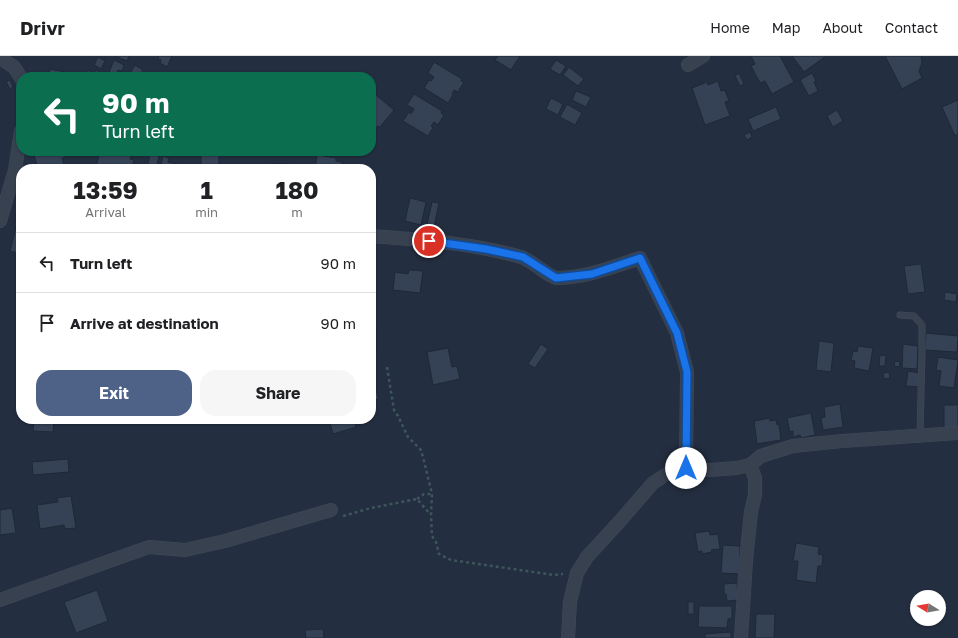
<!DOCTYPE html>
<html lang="en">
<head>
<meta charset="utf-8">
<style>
  :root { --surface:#fff; --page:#f6f6f6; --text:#202124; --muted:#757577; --line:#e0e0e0; --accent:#4e6186 }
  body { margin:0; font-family:"Golos Text",sans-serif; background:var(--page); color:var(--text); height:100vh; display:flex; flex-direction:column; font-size:15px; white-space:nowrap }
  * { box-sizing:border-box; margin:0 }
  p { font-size:13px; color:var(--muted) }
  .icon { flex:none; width:22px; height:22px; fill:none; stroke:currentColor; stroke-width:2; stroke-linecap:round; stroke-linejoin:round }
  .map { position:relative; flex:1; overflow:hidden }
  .sheet { position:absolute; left:16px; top:108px; width:360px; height:260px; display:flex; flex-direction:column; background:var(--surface); border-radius:16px; box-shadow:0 1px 3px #0004 }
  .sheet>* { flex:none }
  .guide { position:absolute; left:16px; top:16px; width:360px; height:84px; border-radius:16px; box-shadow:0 1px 3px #0004; background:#0b6e4f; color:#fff; overflow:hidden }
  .needle { width:26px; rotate:281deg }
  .controls { position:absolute; left:910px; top:534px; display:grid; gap:8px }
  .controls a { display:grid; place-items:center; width:36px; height:36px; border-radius:50%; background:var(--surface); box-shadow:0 1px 3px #0004; font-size:20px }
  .pin { position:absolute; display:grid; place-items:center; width:34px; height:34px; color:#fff; margin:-17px; border:2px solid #fff; border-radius:50%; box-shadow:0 1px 4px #0007 }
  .me { position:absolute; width:44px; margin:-22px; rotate:0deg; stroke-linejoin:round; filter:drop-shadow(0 0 3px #0008) }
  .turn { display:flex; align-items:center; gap:14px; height:84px; padding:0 20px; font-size:18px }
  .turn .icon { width:52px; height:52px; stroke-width:2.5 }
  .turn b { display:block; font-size:28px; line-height:34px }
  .eta { display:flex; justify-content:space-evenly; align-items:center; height:68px; text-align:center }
  .eta b { font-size:24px; font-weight:700; line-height:28px }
  .cta { display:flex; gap:8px; margin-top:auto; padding:8px 20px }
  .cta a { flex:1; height:46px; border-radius:16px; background:var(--accent); color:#fff; font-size:16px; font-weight:700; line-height:46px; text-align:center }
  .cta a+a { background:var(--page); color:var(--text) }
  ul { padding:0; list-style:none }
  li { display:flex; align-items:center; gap:12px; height:60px; padding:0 20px; border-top:1px solid var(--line) }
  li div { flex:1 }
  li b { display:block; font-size:15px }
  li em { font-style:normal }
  header { display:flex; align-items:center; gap:24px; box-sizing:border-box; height:56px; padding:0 20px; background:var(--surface); border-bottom:1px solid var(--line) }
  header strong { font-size:19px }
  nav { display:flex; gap:22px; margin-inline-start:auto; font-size:14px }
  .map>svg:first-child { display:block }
  .building { fill:#354256; stroke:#1e2837 }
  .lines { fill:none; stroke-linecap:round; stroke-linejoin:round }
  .lane-casing { stroke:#414a59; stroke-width:7 }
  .street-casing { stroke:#414a59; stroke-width:14 }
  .path { stroke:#3e5659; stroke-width:2.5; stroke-dasharray:3 3; stroke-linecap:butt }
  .lane { stroke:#384150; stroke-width:6 }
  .street { stroke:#384150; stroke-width:13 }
  .route-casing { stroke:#114b97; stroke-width:10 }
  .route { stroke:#1a73e8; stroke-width:7 }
</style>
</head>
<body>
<header>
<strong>Drivr</strong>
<nav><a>Home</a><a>Map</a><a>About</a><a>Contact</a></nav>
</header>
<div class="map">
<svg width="958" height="582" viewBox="0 0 958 582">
  <rect width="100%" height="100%" fill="#232e40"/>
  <g class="building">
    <polygon points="115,0 129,0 127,5"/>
    <polygon points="159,0 172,0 167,11 160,7 161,4 158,3"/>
    <polygon points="498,0 520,0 511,14 495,4"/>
    <polygon points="751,0 780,0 794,26 772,38 765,25 760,27 751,10 755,8"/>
    <polygon points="792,0 826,0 804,16"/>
    <polygon points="885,0 921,0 922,7 919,15 922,22 902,33"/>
    <polygon points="98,1 105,5 101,13 94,9"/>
    <polygon points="114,4 124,9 122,15 118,14 115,21 111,21 108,19"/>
    <polygon points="556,4 566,10 560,19 550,13"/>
    <polygon points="434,6 462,23 461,25 464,26 458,36 454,34 452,38 453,39 448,47 424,32 429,24 431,25 434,21 428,17"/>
    <polygon points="135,9 143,14 138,21 128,21"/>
    <polygon points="569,11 584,23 578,30 563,19"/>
    <polygon points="50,13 65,16 64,21 48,21"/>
    <polygon points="89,14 92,17 90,21 86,21 85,20"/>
    <polygon points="96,14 106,21 91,21"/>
    <polygon points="739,17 744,28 740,30 735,20"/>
    <polygon points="812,17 816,25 814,26 818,35 809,40 800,24"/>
    <polygon points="10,24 13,31 10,33 6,26"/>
    <polygon points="718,25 721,35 725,34 729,45 725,46 730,60 705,69 692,32 707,26 708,29"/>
    <polygon points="576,35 591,41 586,51 572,44"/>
    <polygon points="414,38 442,55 441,57 444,59 438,69 434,66 431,70 433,72 428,80 403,65 409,56 411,58 414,53 407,49"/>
    <polygon points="376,39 394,54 380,71 378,70 375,72 371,69 371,45"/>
    <polygon points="551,42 563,48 558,59 546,53"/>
    <polygon points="958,44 958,78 955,80 942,51"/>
    <polygon points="567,48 582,57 575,69 560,61"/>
    <polygon points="776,51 781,63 753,75 748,63"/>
    <polygon points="837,54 843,65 833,71 827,60"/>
    <polygon points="750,76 752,81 747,84 744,79"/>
    <polygon points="33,95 64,95 66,101 62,102 65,113 43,113 42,109 37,110"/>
    <polygon points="100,95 132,95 130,103 134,104 131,113 102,113 96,111"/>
    <polygon points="150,98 159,100 156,113 147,113"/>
    <rect x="201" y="99" width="18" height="10"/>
    <polygon points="317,99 336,102 336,105 342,106 341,113 315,113"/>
    <polygon points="163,100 169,102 168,106 181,109 180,113 160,113"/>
    <rect x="270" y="108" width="19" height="5"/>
    <polygon points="199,110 237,111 237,113 199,113"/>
    <polygon points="410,142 426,146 421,169 405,165"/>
    <polygon points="432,146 439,147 434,171 427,169"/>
    <polygon points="21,151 21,198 10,195"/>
    <polygon points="921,208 925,236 908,238 904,210"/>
    <polygon points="409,214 423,215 420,237 393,234 395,216 408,218"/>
    <polygon points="945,236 957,238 956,246 944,244"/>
    <rect x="371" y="270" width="5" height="26"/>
    <polygon points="926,277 958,280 957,296 925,294"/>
    <polygon points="819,285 834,287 831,316 816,314"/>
    <polygon points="541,288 548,293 535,312 528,308"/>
    <polygon points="903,288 918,290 917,313 902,312"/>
    <polygon points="858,290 873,292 869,315 854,312 855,305 851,304 853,295 857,296"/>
    <polygon points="448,292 452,311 457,310 460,323 433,329 427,296"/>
    <polygon points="880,299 886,300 885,310 879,310"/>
    <polygon points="938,301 958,304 954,332 939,330 941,315 936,314"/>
    <polygon points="895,305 900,306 899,311 894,310"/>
    <polygon points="908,315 920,317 918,331 906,330"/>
    <polygon points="889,316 890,322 884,323 883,317"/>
    <polygon points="371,325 373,325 379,343 371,345"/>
    <polygon points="840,348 843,371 823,374 821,362 825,361 824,351"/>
    <rect x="944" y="349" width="14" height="23"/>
    <polygon points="811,357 815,379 801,382 800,379 793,381 793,375 790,376 787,362"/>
    <polygon points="770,362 770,365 776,364 777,369 779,368 781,384 757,388 754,365"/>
    <polygon points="34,363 54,363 53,376 33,375"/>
    <polygon points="185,363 199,363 187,368"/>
    <polygon points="329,363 353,363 356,371 333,378"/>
    <polygon points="68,403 69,416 33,419 32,406"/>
    <polygon points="71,440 76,472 65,473 64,469 40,473 37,449 58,446 57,442"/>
    <polygon points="12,452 16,477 0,479 0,454"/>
    <polygon points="709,475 710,479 718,478 720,493 711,494 712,496 702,498 702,495 698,496 695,477"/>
    <polygon points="796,487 819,491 818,498 823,499 822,510 818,510 816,527 796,524 798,505 793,505"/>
    <polygon points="723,489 740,490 739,518 721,517"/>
    <polygon points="737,527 738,544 727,545 726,538 724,538 724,528"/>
    <polygon points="97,534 108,565 76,577 64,546"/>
    <rect x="688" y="546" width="6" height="12"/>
    <polygon points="699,550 732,550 732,562 728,563 727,572 698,571"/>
    <polygon points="756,558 775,558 774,582 755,582"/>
    <polygon points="323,573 324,582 306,582 305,574"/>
    <polygon points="731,576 731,582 705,582 705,578"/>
  </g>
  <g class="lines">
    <g class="lane-casing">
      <polyline id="lane" points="900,259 914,260 922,269 922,295 920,380"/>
    </g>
    <g class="street-casing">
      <g id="street">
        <polyline points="0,2 14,11 21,22"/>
        <polyline points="688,9 703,0"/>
        <polyline points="0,165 15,114 21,75"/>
        <path d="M371,180C421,184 473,187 521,201C532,204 549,222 558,222C588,221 613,211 640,202L677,277L687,316L686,412"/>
        <polyline points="0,544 149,491 185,494 225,485 331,454"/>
        <polyline points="568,582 570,546 577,517 587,501 620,465 653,427 676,412 710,414 736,412 750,409 761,400 793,390 842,385 958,377"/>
        <polyline points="741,582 746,505 751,456 755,439 755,422 750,409"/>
      </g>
    </g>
    <g class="path">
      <polyline points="387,311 394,354 398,360 408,381 421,394 424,405 432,438 431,459 432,480 436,486 439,498 451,504 554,519 563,518"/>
      <polyline points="417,443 424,438 432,438"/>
      <polyline points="343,460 371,452 417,443 430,458"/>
    </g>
    <use href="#lane" class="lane"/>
    <use href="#street" class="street"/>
  </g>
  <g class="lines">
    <g class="route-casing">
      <polyline id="route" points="429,185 486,193 523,201 556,222 592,218 640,202 677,277 687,316 686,412"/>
    </g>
    <use href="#route" class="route"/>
  </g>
</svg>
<div class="controls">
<a><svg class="needle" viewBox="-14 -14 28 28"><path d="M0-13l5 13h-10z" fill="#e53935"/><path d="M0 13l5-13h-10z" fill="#757577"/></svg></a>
</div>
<div class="pin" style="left:429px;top:185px;background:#d93025"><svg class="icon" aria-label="arrive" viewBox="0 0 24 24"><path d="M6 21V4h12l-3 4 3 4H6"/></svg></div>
<svg class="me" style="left:686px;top:412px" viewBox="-20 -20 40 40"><circle r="19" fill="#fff"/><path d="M0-13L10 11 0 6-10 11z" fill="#1a73e8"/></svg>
<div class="guide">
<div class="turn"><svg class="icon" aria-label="left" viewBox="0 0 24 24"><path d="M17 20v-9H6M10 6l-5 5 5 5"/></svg><div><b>90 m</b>Turn left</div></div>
</div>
<section class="sheet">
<div class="eta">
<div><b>13:59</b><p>Arrival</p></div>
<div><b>1</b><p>min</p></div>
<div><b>180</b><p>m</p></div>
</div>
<ul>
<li><svg class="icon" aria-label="left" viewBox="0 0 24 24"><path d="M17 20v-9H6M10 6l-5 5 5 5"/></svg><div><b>Turn left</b></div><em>90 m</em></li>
<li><svg class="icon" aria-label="arrive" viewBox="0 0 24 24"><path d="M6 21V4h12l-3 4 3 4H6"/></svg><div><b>Arrive at destination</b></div><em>90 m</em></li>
</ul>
<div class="cta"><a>Exit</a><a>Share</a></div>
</section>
</div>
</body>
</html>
